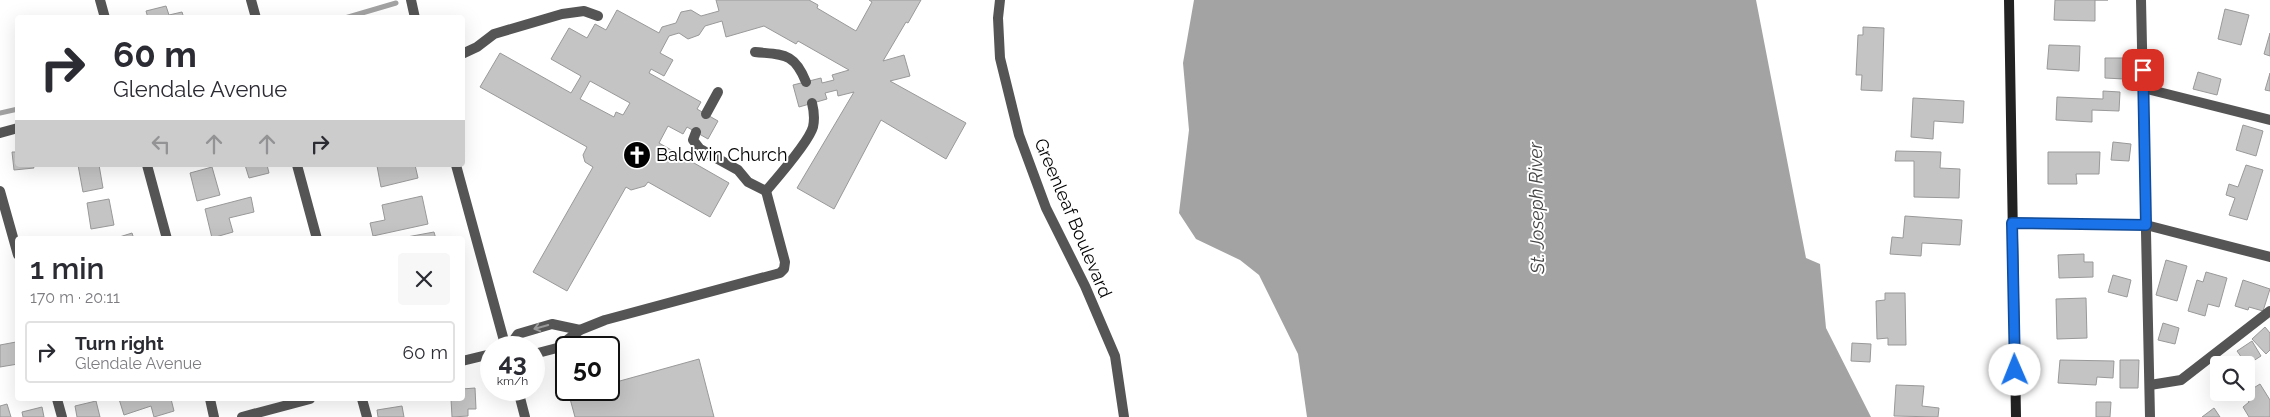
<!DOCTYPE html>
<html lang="en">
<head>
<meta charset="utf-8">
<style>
  :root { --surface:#fff; --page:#f7f7f7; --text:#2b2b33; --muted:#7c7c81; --line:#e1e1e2 }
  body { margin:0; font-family:Raleway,sans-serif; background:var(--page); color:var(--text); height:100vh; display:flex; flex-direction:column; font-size:19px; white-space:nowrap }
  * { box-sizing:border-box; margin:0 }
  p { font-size:16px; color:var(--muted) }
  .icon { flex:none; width:28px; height:28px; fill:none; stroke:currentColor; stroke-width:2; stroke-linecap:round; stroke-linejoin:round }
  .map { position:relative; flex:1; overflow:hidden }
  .sheet { position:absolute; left:15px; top:236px; width:450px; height:165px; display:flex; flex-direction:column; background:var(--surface); border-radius:5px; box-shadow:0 5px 20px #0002 }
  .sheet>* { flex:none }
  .top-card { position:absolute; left:15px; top:15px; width:450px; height:152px; border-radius:5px; box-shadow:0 5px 20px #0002; background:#fff; color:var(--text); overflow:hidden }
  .fabs { position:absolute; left:2210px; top:356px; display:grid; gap:10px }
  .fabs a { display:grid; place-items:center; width:45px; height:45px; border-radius:5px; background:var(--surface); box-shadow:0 5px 20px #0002; font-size:25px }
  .speed { position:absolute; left:480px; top:336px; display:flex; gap:10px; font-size:25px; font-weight:700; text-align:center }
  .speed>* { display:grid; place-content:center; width:65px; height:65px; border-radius:50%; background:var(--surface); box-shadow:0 5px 20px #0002; line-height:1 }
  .speed small { font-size:12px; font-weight:400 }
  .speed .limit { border:2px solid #111; border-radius:8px; background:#fff; color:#111 }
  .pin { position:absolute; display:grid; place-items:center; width:42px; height:42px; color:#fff; margin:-21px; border-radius:10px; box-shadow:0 2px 8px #0006 }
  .me { position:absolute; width:55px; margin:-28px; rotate:359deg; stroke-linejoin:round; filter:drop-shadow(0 0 4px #0008) }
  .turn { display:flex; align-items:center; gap:18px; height:105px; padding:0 15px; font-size:22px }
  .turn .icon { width:65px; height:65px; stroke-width:2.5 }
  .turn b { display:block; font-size:35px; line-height:42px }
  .lanes { display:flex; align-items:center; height:48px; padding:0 15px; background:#0003; justify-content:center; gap:25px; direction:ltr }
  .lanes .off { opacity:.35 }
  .round { display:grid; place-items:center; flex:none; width:52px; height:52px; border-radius:5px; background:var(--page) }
  .summary { display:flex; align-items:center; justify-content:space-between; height:85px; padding:0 15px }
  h1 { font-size:30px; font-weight:600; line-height:38px }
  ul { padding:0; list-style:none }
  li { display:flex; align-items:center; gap:15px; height:62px; margin:0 10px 8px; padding:0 5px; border:2px solid var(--line); border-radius:5px }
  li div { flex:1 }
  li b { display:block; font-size:19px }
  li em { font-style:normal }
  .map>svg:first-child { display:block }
  .water { fill:#a3a3a3 }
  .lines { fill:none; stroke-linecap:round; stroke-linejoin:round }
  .stream { stroke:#a3a3a3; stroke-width:5 }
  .building { fill:#c4c4c4; stroke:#999; fill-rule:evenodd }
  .service { stroke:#555; stroke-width:10 }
  .minor { stroke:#555; stroke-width:10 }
  .tertiary { stroke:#555; stroke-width:10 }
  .secondary { stroke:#222; stroke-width:10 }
  .oneway { stroke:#999 }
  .route-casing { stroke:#114b97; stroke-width:12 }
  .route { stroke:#1a73e8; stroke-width:9 }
  .labels { text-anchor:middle; stroke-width:4; stroke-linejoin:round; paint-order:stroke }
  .poi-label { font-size:18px; fill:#000; stroke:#fff; text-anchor:start }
  .street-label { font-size:18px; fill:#000; stroke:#fff }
  .water-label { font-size:19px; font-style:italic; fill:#444; stroke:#fff }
</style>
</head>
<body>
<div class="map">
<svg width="2270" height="417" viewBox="0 0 2270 417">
  <rect width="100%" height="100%" fill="#fff"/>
  <polygon class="water" points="1194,0 1756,0 1806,258 1820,264 1826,328 1871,417 1307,417 1298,354 1259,275 1240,260 1196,239 1179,213 1189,130 1183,63"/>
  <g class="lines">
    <g class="stream">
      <polyline points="345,18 396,3"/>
      <polyline points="0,113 18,109"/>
    </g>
  </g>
  <g class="building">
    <path d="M716,0H809L818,5L817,8L856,31L872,2L869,0H921L908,23L906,22L883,61L904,55L910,76L890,81L966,123L946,159L881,120L834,209L797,188L854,92L838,96L837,90L825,93L827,99L799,107L793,85L821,78L822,83L834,80L832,75L849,70L798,41L796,44L764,26L726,37L722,21L705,26L699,35L688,39L679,33L669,36L660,53L673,60L664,76L651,69L649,73L701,102L697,109L718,121L708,139L687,127L683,134L668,126L659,143L729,183L710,217L648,182L645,186L631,190L626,187L567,291L533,272L593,167L585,162L583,155L587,147L480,87L500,53L571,93L581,76L551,59L569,28L587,38L595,24L606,30L617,10L659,33L662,27L676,23L681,12L691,10L701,16L719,11ZM590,81L630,103L623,115L616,112L614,117L580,99Z"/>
    <polygon points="2055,0 2108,0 2095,0 2095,21 2054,20"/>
    <polygon points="166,6 169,15 182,12 184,18 148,18 146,11"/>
    <polygon points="2225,9 2249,15 2241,45 2218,39"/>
    <polygon points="1863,27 1884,28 1882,91 1861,90 1862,75 1856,75 1858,35 1863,35"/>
    <polygon points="2270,33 2270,56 2264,54"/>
    <polygon points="2049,45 2080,46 2079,71 2047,69"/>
    <polygon points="2105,58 2125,58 2124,79 2105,78"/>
    <polygon points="2198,72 2221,79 2217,95 2193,89"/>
    <polygon points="2270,73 2270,91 2265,90"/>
    <polygon points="2103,91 2120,92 2119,111 2092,110 2092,122 2056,120 2057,97 2103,99"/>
    <polygon points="1913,98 1964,101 1963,123 1934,121 1933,139 1911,137"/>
    <polygon points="2243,125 2263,131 2256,156 2236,150"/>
    <polygon points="2113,142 2131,144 2129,161 2111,160"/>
    <polygon points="1896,151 1941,152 1940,168 1960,169 1959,198 1914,197 1914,161 1895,161"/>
    <polygon points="12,152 18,152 18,165 33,165 34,168 14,170"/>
    <polygon points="2048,152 2100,152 2099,174 2076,174 2077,184 2048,184"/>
    <polygon points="78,165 99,165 103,188 83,192"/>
    <polygon points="245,165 267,165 269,173 249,178"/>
    <polygon points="415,165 418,178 381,187 377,166"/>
    <polygon points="2246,165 2263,170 2247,220 2229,215 2235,198 2226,195 2229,184 2238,187"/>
    <polygon points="212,167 220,195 197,201 190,173"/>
    <polygon points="422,196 428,224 373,236 370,223 385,220 382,205"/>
    <polygon points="251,197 254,212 229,218 233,232 212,238 205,209"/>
    <polygon points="109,199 114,225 91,229 87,203"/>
    <polygon points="1905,216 1962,220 1960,245 1922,243 1921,256 1890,254 1892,237 1903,238"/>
    <polygon points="434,232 436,239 396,239"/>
    <polygon points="132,233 134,239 113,239"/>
    <polygon points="2084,254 2084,262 2093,262 2093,277 2059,278 2058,255"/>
    <polygon points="2166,260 2187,266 2177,301 2156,295"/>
    <polygon points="2206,272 2227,278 2219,307 2208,304 2205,316 2188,311 2197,280 2203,282"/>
    <polygon points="2113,275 2131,280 2127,297 2108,292"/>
    <polygon points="2243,280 2270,289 2263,311 2249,307 2248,310 2235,306"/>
    <polygon points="1885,293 1905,293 1906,345 1888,345 1888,338 1877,339 1876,301 1885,300"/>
    <polygon points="2086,298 2087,338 2057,339 2056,299"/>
    <polygon points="2163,323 2179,328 2175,344 2158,340"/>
    <polygon points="2265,327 2270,333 2270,350 2266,354 2252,339"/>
    <polygon points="2252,341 2261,356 2247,365 2237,351"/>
    <polygon points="16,342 18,364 0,367 0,345"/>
    <polygon points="1852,343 1871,344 1870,362 1851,361"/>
    <polygon points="699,359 714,417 575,417 569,395 588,390 609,390 609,384"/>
    <polygon points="2060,360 2114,361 2113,378 2097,377 2096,385 2058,383"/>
    <polygon points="2120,360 2139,360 2138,388 2120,388"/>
    <polygon points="2260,384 2270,400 2270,417 2249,417 2243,407 2249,402 2244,394"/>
    <polygon points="1896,385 1924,386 1922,406 1939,408 1938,417 1894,416"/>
    <polygon points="475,388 476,409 468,409 468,416 452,417 451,399 462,399 462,389"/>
    <polygon points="119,399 171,399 174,411 154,417 151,406 124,415"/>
    <polygon points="96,401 100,417 77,417 75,406"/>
    <polygon points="2096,402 2111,402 2110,417 2096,417"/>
    <polygon points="7,404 11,417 0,417 0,406"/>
    <polygon points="402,406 404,417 378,417 377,410"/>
    <polygon points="42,407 44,417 23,417 22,412"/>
    <polygon points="2214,408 2220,417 2202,417"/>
  </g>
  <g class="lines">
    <g class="service">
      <polyline points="251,0 256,18"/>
      <polyline points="2141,0 2150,417"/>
      <path d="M755,52C783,55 794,52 806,82"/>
      <polyline points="462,54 477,47 494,34 562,14 584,11 598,16"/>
      <polyline points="2143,88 2270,120"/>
      <polyline points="706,114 718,92"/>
      <path d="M696,132L693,140L700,149L738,170L748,182L766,191C777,178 809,142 813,127C815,118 814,111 812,103"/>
      <polyline points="297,165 317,239"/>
      <polyline points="0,191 18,255"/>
      <polyline points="508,348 518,334 552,324 580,330"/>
      <polyline points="534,354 557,348 580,330 605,320 780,273 784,269 785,262 766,191"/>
      <polyline points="2150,385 2181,380 2270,311"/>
      <polyline points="57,399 62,417"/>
      <polyline points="362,399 367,417"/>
    </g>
    <g class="minor">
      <polyline points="100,0 105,18"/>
      <polyline points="0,133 18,128"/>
      <polyline points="147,165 167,239"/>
      <polyline points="2013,223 2146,225 2270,257"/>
      <polyline points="462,361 491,354"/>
      <polyline points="210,399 214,417"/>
      <polyline points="242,417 310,399"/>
    </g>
    <g class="tertiary">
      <polyline points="411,0 415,18"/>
      <polyline points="1000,0 998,18 1000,58 1019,135 1046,208 1085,286 1115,356 1124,417"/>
      <polyline points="456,165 506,348"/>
      <polyline points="518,390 525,417"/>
    </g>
    <polyline class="secondary" points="2009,0 2016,417"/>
  </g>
  <defs><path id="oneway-shaft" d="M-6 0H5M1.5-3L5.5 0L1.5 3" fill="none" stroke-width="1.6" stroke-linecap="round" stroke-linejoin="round" transform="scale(1.25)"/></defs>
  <use class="oneway" href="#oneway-shaft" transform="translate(541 327) rotate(164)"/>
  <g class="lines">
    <g class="route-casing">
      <polyline id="route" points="2015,370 2012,223 2146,225 2143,70"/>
    </g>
    <use href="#route" class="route"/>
  </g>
  <defs>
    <g id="church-disc" transform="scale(1.4375)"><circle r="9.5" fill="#000" stroke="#fff"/><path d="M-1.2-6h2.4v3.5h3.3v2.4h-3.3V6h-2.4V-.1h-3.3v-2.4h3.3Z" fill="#fff"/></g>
  </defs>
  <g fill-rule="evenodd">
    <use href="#church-disc" x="637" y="155"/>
  </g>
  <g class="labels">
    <g class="poi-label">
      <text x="656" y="161">Baldwin Church</text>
    </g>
    <g class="street-label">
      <text transform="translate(1073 218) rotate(67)" y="6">Greenleaf Boulevard</text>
    </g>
    <g class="water-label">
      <text transform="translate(1536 208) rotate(-91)" y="7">St. Joseph River</text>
    </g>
  </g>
</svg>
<div class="fabs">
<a><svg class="icon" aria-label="search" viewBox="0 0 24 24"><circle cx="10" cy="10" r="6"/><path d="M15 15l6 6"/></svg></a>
</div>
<div class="speed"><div>43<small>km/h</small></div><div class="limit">50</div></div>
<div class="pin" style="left:2143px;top:70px;background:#d93025"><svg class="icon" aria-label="arrive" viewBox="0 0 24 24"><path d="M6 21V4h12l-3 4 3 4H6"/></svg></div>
<svg class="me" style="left:2015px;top:370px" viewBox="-20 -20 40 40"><circle r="19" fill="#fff"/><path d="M0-13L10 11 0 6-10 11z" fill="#1a73e8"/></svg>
<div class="top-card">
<div class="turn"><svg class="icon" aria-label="right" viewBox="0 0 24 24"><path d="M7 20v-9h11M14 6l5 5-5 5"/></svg><div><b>60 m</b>Glendale Avenue</div></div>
<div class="lanes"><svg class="icon off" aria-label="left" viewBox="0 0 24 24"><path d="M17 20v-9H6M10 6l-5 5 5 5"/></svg><svg class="icon off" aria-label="ahead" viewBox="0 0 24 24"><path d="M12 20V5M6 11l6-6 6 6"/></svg><svg class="icon off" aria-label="ahead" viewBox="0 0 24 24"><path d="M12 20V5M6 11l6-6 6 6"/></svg><svg class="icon" aria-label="right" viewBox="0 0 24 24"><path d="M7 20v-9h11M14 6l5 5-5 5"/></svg></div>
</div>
<section class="sheet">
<div class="summary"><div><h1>1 min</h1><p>170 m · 20:11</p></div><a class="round"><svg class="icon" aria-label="close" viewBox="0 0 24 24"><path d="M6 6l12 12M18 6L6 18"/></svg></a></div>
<ul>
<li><svg class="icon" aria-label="right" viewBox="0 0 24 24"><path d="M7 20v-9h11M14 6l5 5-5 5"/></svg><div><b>Turn right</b><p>Glendale Avenue</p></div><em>60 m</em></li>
</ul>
</section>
</div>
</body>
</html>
